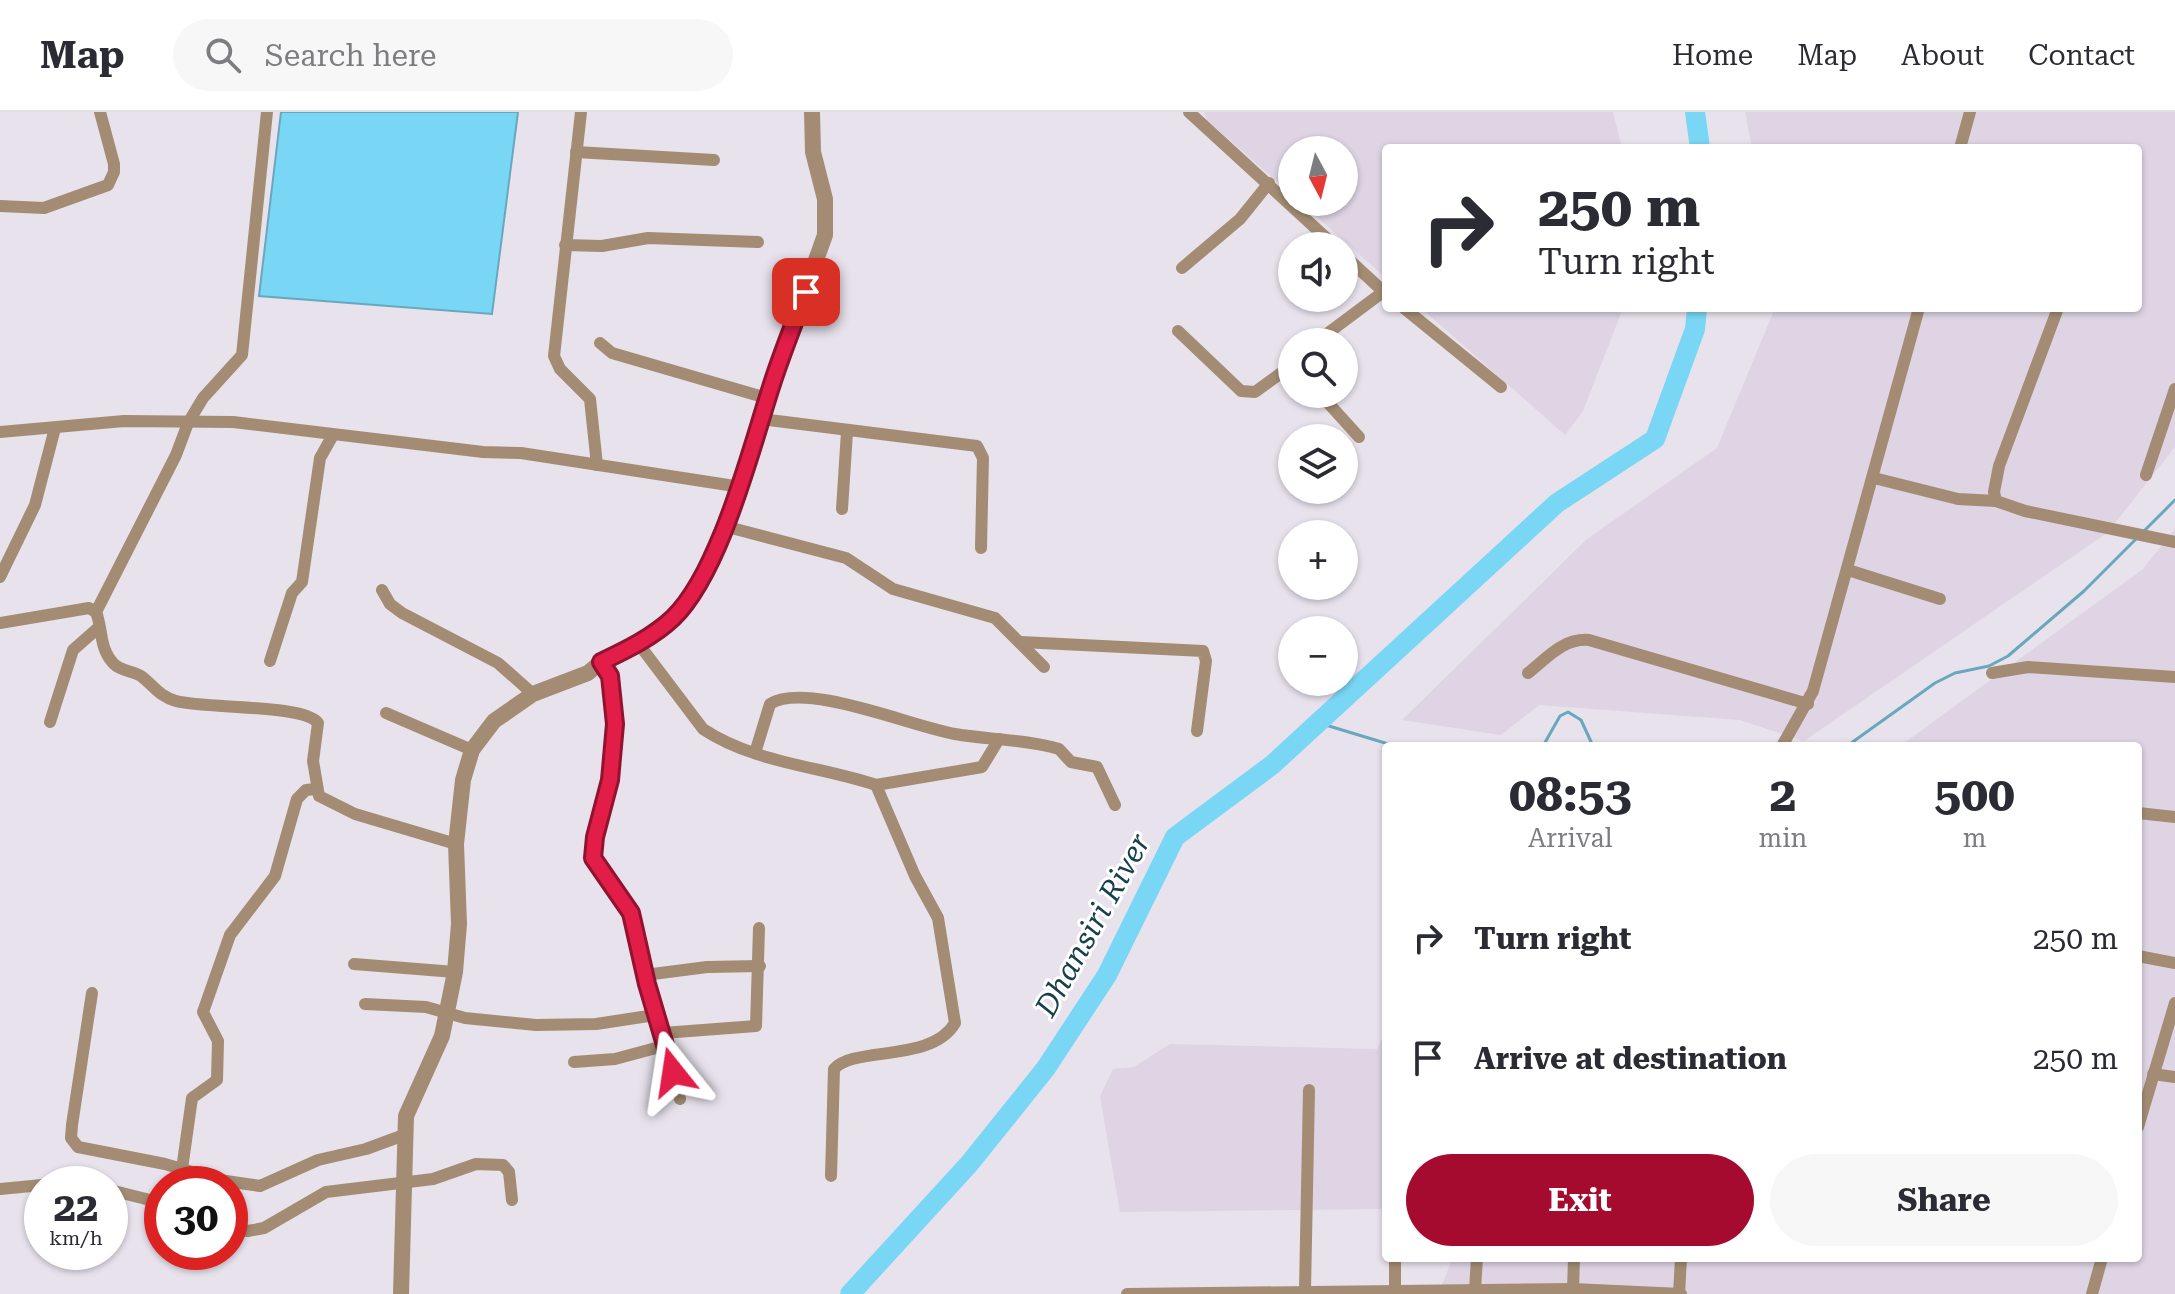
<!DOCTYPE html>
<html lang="en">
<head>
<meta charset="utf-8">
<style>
  :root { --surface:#fff; --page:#f7f7f7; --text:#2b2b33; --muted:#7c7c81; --line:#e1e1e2; --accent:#a50a2f }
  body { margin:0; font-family:"Roboto Serif",serif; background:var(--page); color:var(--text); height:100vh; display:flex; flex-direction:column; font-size:30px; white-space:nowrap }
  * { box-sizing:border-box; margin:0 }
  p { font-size:26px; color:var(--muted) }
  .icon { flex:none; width:44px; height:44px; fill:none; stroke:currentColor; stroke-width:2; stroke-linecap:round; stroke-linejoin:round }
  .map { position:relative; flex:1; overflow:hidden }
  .panel { position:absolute; left:1382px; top:630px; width:760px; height:520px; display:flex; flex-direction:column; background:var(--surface); border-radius:8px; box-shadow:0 2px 6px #0004 }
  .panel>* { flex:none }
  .top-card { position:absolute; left:1382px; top:32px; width:760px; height:168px; border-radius:8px; box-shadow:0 2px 6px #0004; background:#fff; color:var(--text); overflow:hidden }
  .needle { width:52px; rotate:173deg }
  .buttons { position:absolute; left:1278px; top:24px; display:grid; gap:16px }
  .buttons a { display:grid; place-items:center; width:80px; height:80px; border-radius:50%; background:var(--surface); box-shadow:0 2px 6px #0004; font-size:40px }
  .speed { position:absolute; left:24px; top:1054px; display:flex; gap:16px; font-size:40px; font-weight:700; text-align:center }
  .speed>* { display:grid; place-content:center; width:104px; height:104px; border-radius:50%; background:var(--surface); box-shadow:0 2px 6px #0004; line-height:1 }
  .speed small { font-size:20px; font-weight:400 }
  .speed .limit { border:12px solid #d22; background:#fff; color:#111 }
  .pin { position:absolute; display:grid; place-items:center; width:68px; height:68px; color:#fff; margin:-34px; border-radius:16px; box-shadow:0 4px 12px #0006 }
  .me { position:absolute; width:88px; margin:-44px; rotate:345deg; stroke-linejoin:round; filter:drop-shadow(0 0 6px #0008) }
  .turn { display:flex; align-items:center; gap:28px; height:168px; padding:0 24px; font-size:36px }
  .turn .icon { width:104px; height:104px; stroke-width:2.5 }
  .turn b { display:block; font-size:56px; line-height:68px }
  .eta { display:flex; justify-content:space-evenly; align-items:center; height:136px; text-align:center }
  .eta b { font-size:48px; font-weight:700; line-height:56px }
  .cta { display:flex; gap:16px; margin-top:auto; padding:16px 24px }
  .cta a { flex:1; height:92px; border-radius:48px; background:var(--accent); color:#fff; font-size:32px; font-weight:700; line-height:92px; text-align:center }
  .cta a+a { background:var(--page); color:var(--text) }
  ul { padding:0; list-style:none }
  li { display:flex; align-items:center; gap:24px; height:120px; padding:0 24px }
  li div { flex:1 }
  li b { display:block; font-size:30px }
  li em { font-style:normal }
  header { display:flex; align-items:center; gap:48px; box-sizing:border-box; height:112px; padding:0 40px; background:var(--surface); border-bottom:2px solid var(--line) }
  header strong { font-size:38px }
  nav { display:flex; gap:44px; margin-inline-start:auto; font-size:28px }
  .search { width:560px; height:72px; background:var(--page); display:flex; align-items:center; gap:20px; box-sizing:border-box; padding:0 28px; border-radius:44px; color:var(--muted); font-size:30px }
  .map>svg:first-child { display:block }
  .built { fill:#ded4e4 }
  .water { fill:#79d7f5; stroke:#67a8be; stroke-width:2 }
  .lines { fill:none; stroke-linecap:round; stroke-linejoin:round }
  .stream { stroke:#67a8be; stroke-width:3 }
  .river { stroke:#79d7f5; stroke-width:20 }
  .minor { stroke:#a38c73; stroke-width:12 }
  .tertiary { stroke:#a38c73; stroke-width:16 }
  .route-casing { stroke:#92132f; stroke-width:20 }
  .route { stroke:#e11d48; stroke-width:14 }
  .labels { text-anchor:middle; stroke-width:6; stroke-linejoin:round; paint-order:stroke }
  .water-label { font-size:30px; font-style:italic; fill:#15404c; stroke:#fff }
</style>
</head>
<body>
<header>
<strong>Map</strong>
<div class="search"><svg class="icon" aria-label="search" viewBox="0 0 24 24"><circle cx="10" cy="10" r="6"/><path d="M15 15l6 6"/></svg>Search here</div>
<nav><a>Home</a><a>Map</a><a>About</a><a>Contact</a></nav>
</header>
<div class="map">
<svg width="2175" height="1182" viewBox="0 0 2175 1182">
  <rect width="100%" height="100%" fill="#e8e2ec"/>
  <g class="built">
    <polygon points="1204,0 1613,0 1622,36 1386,36 1386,166 1300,90 1344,90 1344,38 1292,38 1292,83 1207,8"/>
    <polygon points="1745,0 2175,0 2175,335 2107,421 1804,629 1740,608 1539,593 1501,623 1402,608 1587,427 1717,336 1775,196 2138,196 2138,36 1752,36"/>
    <polygon points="1421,196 1623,196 1583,299 1565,323"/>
    <polygon points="2175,417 2175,1182 1438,1182 1453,1146 2138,1146 2138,634 1900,634 2143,457"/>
    <polygon points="1386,919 1386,1097 1120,1100 1100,984 1113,957 1134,955 1170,932 1377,937"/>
  </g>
  <polygon class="water" points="281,0 518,0 492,202 259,184"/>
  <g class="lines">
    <g class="stream">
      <polyline points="2144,419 2175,388"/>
      <polyline points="1319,611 1395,634"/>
      <polyline points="1543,634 1560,604 1568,600 1581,608 1593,634"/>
      <polyline points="1847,634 1935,571 1955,561 1989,554 2008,544 2084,479 2136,427"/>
    </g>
    <g class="river">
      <polyline points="1695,0 1700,36"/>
      <polyline points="850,1182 969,1052 1046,956 1107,863 1175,725 1272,653 1557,391 1655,327 1695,217 1697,196"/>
    </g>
    <g class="minor">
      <polyline points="581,0 554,244 560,257 590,287 597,353"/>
      <polyline points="1189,0 1335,134"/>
      <polyline points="1960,36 1970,0"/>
      <polyline points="576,40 714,48"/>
      <polyline points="0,94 44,96 108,73 114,60 114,52 100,0"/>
      <polyline points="565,133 602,134 648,126 758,130"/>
      <polyline points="1344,143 1386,182"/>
      <polyline points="1182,156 1240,107 1269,71"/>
      <polyline points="1404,196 1501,275"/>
      <polyline points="2058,196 1999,354 1994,380 1996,389 2025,399 2175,430"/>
      <polyline points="1178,219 1241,279 1255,280 1292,253"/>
      <polyline points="1316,230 1383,180"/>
      <polyline points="600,231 612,241 767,286"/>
      <polyline points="1320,282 1359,325"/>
      <polyline points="761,307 977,334 983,346 981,436"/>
      <polyline points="0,320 124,309 233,310 483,340 521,341 741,375"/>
      <polyline points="2146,363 2175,277"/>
      <polyline points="1874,366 1958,387 1996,389"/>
      <polyline points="842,397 847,320"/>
      <polyline points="724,414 846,446 893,477 995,506 1044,555"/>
      <polyline points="1848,458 1940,487"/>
      <polyline points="0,465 35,393 55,316"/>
      <polyline points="382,478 390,492 402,501 498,551 533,582"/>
      <path d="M96,500C103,518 99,537 114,552C121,559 133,559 141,564C154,574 159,584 176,589C205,597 304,592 318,611L313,649L319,684L355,702L456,732"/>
      <polyline points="0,511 89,496 96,500 176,343 188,311 203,286 242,243 267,0"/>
      <polyline points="1021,530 1203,539 1206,549 1197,619"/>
      <path d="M638,531L703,617C754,651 819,654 876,673L915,764L938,806L955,911C932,951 853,934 834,957L831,1064"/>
      <polyline points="270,549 292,481 302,470 320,346 333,323"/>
      <polyline points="601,550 610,564 615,612 610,668 595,725 593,746 597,756 623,787 637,817 647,872 667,933 680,987"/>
      <path d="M1528,561C1547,546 1563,526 1589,528L1808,592"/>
      <polyline points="1992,561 2028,555 2175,565"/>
      <polyline points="386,601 472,638"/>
      <polyline points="50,610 73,538 98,516"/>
      <polyline points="1782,634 1813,579 1919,196"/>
      <path d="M755,641L770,592C806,569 913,615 955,622C990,628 1025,627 1059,637L1071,650L1097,655L1115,693"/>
      <polyline points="876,673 982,655 999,627"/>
      <polyline points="2138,701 2175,705"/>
      <polyline points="2138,844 2175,851"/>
      <polyline points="354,852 455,860"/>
      <polyline points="645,863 707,855 760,854"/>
      <polyline points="92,881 72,1013 71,1026 78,1035 165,1052 219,1068 260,1074 318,1048 366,1037 404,1023"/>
      <polyline points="365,892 426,895 465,906 536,913 596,912 655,903"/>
      <polyline points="663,921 756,914 759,816"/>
      <polyline points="574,950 615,947 667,933"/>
      <polyline points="2153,962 2175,965"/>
      <polyline points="2138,1015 2175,891"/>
      <polyline points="182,1057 192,986 217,968 218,929 203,900 230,823 275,764 297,687 306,678 316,677"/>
      <polyline points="52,1072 81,1072"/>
      <polyline points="0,1077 42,1073"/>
      <polyline points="110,1078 162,1091"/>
      <polyline points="230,1116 248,1119 264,1116 326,1080 433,1067 476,1052 503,1053 509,1060 512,1088"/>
      <polyline points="1395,1177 1395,1146"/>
      <polyline points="1573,1177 1574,1146"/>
      <polyline points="1305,1178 1309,978"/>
      <polyline points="1475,1178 1477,1146"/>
      <polyline points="1127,1182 1573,1177 1681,1182"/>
      <polyline points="1679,1182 1681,1146"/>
      <polyline points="2092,1182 2102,1146"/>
    </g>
    <polyline class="tertiary" points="401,1182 406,1004 442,924 455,860 459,812 456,732 463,668 472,638 494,609 533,582 588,561 601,550 638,531 673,505 697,475 741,375 773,268 825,123 825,87 813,40 812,0"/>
  </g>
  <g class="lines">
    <g class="route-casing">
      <path id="route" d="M673,960L647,872L631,801L593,746L595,725L610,668L615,612L610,564L601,550C626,538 653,525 673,506C721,459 751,336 772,272C782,241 794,211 806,180"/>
    </g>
    <use href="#route" class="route"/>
  </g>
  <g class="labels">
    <g class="water-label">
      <text transform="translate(1093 813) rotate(-61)" y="10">Dhansiri River</text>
    </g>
  </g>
</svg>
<div class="buttons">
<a><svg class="needle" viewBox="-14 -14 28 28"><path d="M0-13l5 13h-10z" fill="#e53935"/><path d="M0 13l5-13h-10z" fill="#7c7c81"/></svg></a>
<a><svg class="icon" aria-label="sound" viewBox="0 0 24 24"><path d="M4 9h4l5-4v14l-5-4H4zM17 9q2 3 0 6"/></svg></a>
<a><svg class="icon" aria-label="search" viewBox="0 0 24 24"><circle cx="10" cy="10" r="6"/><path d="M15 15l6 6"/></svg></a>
<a><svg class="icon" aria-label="layers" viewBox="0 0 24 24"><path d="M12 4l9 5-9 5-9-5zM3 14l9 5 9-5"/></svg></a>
<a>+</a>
<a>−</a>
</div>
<div class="speed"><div>22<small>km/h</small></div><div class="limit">30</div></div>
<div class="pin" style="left:806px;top:180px;background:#d93025"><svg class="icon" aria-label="arrive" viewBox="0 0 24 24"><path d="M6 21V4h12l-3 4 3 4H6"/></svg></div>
<svg class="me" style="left:673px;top:960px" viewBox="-20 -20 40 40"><path d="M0-17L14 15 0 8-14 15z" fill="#e11d48" stroke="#fff" stroke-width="4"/></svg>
<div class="top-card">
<div class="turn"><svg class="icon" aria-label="right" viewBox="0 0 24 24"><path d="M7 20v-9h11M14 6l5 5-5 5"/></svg><div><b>250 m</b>Turn right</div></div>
</div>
<section class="panel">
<div class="eta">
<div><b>08:53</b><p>Arrival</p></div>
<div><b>2</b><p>min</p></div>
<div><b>500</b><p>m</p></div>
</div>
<ul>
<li><svg class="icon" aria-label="right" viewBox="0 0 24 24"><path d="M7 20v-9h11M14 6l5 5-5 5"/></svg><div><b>Turn right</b></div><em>250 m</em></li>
<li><svg class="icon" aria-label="arrive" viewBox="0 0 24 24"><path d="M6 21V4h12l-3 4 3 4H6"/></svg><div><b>Arrive at destination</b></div><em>250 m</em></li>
</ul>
<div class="cta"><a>Exit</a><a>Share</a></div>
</section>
</div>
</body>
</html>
